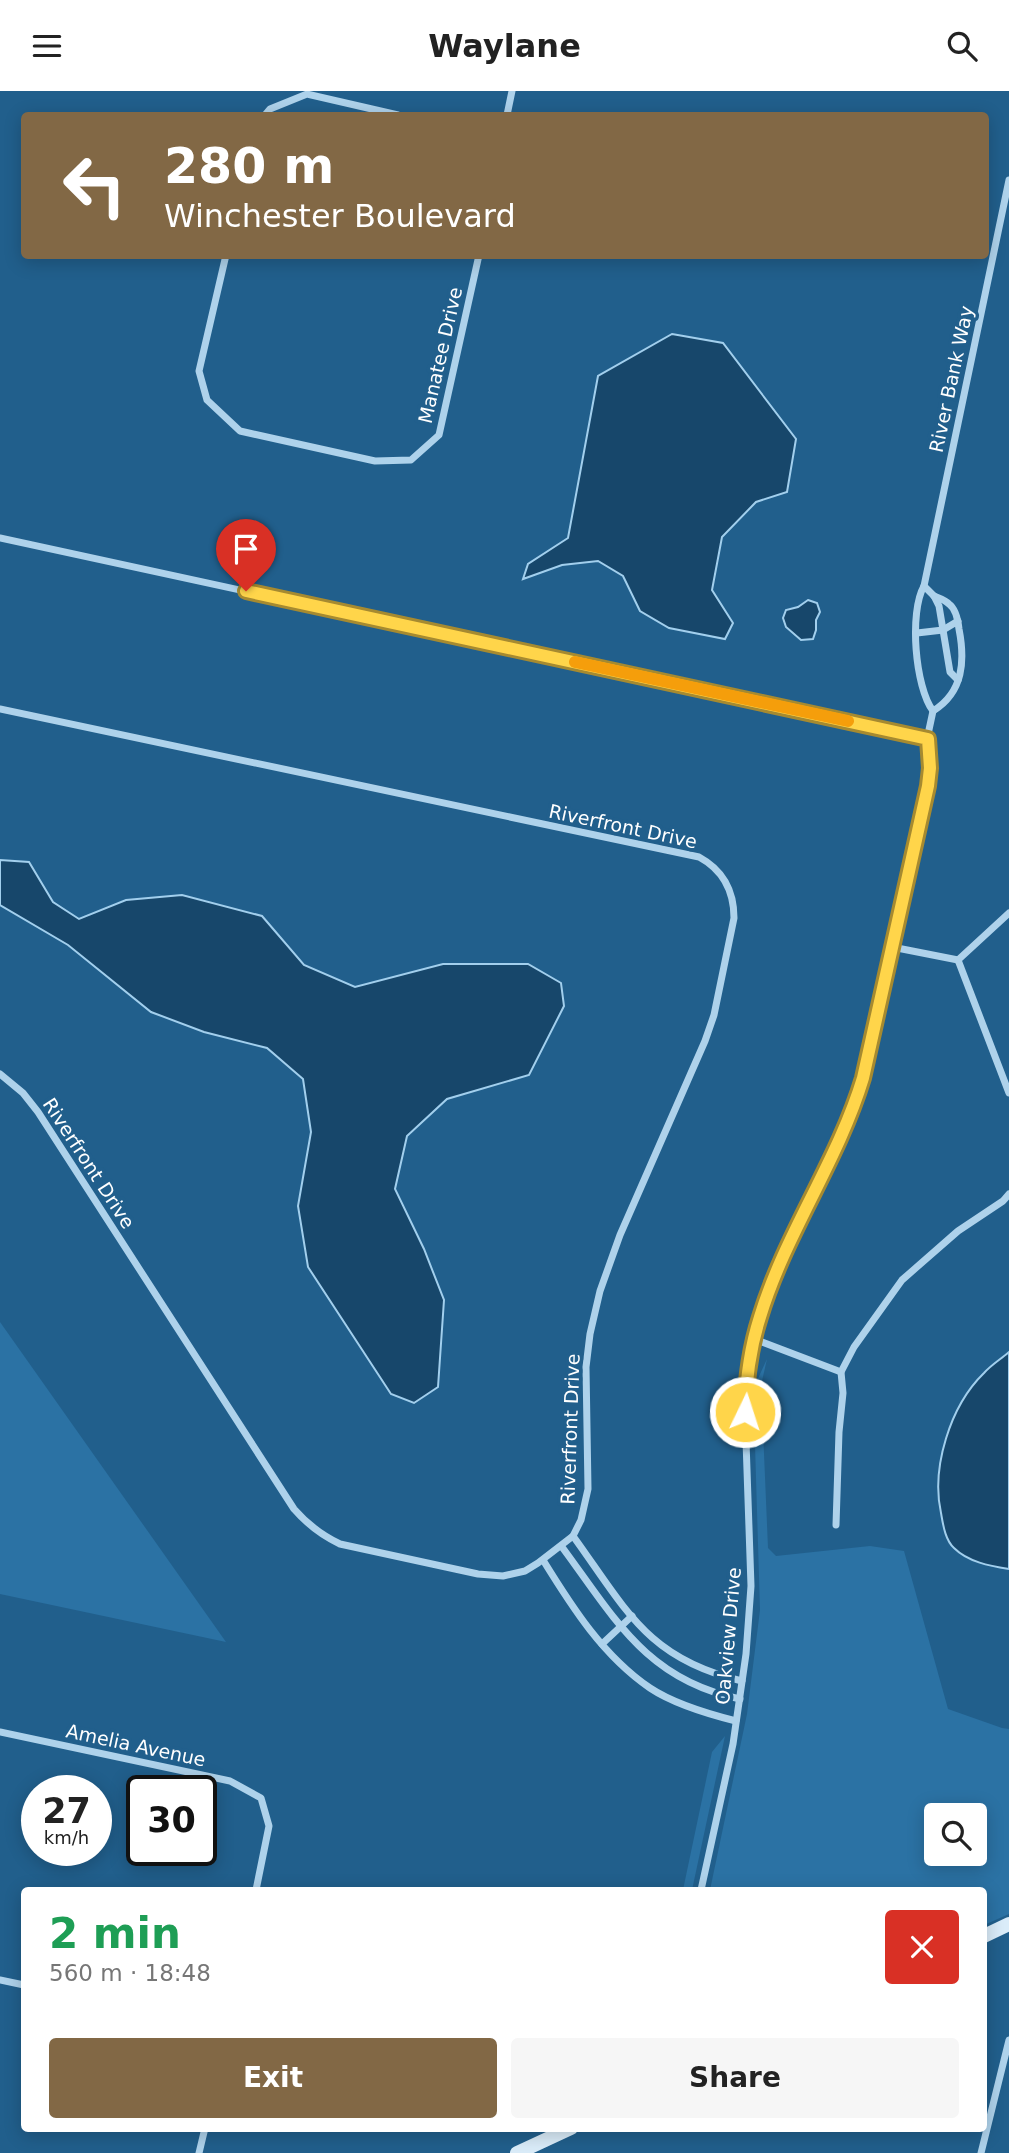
<!DOCTYPE html>
<html lang="en">
<head>
<meta charset="utf-8">
<style>
  :root { --surface:#fff; --page:#f6f6f6; --text:#222; --muted:#767676; --accent:#826845 }
  body { margin:0; font-family:"DejaVu Sans",sans-serif; background:var(--page); color:var(--text); height:100vh; display:flex; flex-direction:column; font-size:26px; white-space:nowrap }
  * { box-sizing:border-box; margin:0 }
  p { font-size:23px; color:var(--muted) }
  .icon { flex:none; width:38px; height:38px; fill:none; stroke:currentColor; stroke-width:2; stroke-linecap:round; stroke-linejoin:round }
  .map { position:relative; flex:1; overflow:hidden }
  .details { position:absolute; left:21px; top:1796px; width:966px; height:245px; display:flex; flex-direction:column; background:var(--surface); border-radius:7px; box-shadow:0 4px 18px #0003 }
  .details>* { flex:none }
  .hud { position:absolute; left:21px; top:21px; width:968px; height:147px; border-radius:7px; box-shadow:0 4px 18px #0003; background:#826845; color:#fff; overflow:hidden }
  .tools { position:absolute; left:924px; top:1712px; display:grid; gap:14px }
  .tools a { display:grid; place-items:center; width:63px; height:63px; border-radius:7px; background:var(--surface); box-shadow:0 4px 18px #0003; font-size:35px }
  .speed { position:absolute; left:21px; top:1684px; display:flex; gap:14px; font-size:35px; font-weight:700; text-align:center }
  .speed>* { display:grid; place-content:center; width:91px; height:91px; border-radius:50%; background:var(--surface); box-shadow:0 4px 18px #0003; line-height:1 }
  .speed small { font-size:18px; font-weight:400 }
  .speed .limit { border:4px solid #111; border-radius:10px; background:#fff; color:#111 }
  .pin { position:absolute; display:grid; place-items:center; width:60px; height:60px; color:#fff; margin:-72px -30px; border-radius:50% 50% 50% 0; rotate:-45deg; box-shadow:0 0 7px #0007 }
  .pin .icon { rotate:45deg }
  .me { position:absolute; width:77px; margin:-38px; rotate:4deg; stroke-linejoin:round; filter:drop-shadow(0 0 5px #0008) }
  .turn { display:flex; align-items:center; gap:24px; height:147px; padding:0 28px; font-size:32px }
  .turn .icon { width:91px; height:91px; stroke-width:2.5 }
  .turn b { display:block; font-size:49px; line-height:60px }
  .round { display:grid; place-items:center; flex:none; width:74px; height:74px; border-radius:7px; background:var(--page) }
  .head { display:flex; align-items:center; justify-content:space-between; height:119px; padding:0 28px }
  h1 { font-size:42px; font-weight:600; line-height:52px; color:#1e9e55 }
  .button { display:flex; gap:14px; margin-top:auto; padding:14px 28px }
  .button a { flex:1; height:80px; border-radius:7px; background:var(--accent); color:#fff; font-size:28px; font-weight:600; line-height:80px; text-align:center }
  .button a+a { background:var(--page); color:var(--text) }
  header { display:flex; justify-content:space-between; align-items:center; height:91px; padding:0 28px; background:var(--surface); font-size:32px; font-weight:600 }
  .map>svg:first-child { display:block }
  .green { fill:#2b72a4; fill-rule:evenodd }
  .water { fill:#17476b; stroke:#a2cfed; stroke-width:2 }
  .lines { fill:none; stroke-linecap:round; stroke-linejoin:round }
  .street { stroke:#aed2eb; stroke-width:7 }
  .secondary { stroke:#daecf9; stroke-width:14 }
  .route-casing { stroke:#a68a30; stroke-width:18 }
  .route { stroke:#ffd54a; stroke-width:12 }
  .slow { stroke:#f59e0b; stroke-width:12 }
  .labels { text-anchor:middle; stroke-width:7; stroke-linejoin:round; paint-order:stroke }
  .street-label { font-size:19px; fill:#fff; stroke:#215f8c }
</style>
</head>
<body>
<header><svg class="icon" aria-label="menu" viewBox="0 0 24 24"><path d="M4 6h16M4 12h16M4 18h16"/></svg>Waylane<svg class="icon" aria-label="search" viewBox="0 0 24 24"><circle cx="10" cy="10" r="6"/><path d="M15 15l6 6"/></svg></header>
<div class="map">
<svg width="1009" height="2062" viewBox="0 0 1009 2062">
  <rect width="100%" height="100%" fill="#215f8c"/>
  <g class="green">
    <polygon points="0,1231 226,1551 0,1503"/>
    <path d="M767,1268L759,1303L763,1339L768,1457L776,1465L870,1455L904,1460L948,1618L1002,1637L1009,1638V1823L984,1834V1799H710L747,1623L760,1519L754,1320L755,1294ZM936,1724H975V1762H936Z"/>
    <polygon points="725,1645 692,1799 683,1799 712,1661"/>
  </g>
  <g class="water">
    <polygon points="672,243 723,252 796,348 787,401 756,411 722,446 712,499 733,532 725,548 669,537 640,520 623,485 598,470 562,474 523,488 528,473 568,447 598,285"/>
    <polygon points="808,509 817,512 820,521 816,529 816,539 813,548 801,549 786,536 783,527 786,519 798,516"/>
    <polygon points="0,769 29,771 53,811 79,828 126,809 182,804 262,825 304,874 355,896 443,873 528,873 561,892 564,915 529,984 447,1008 407,1045 395,1098 424,1158 444,1209 438,1296 414,1312 391,1303 308,1176 298,1115 311,1041 303,988 267,957 204,941 151,921 68,854 0,814"/>
    <path d="M1009,1261V1478C990,1475 968,1471 954,1457C945,1449 943,1433 941,1422C931,1377 950,1315 984,1282C991,1274 1001,1268 1009,1261Z"/>
  </g>
  <g class="lines">
    <g class="street">
      <polyline points="265,24 270,18 307,3 398,24"/>
      <polyline points="507,24 512,0"/>
      <polyline points="226,164 199,280 207,309 240,340 375,370 411,369 439,344 479,164"/>
      <polyline points="0,447 927,648"/>
      <polyline points="924,495 934,505 939,515 950,581 958,589"/>
      <polyline points="917,542 943,539 958,530"/>
      <path d="M0,618L699,766C723,779 734,800 734,827L714,924L705,950L620,1144L600,1200L590,1243L586,1276L588,1398L581,1429L573,1445L538,1472L525,1480L503,1485L478,1483L340,1453C321,1444 308,1434 294,1418L38,1021L23,1002L0,983"/>
      <path d="M933,620C915,596 909,521 924,495L1009,89"/>
      <polyline points="892,856 958,869"/>
      <polyline points="958,869 1009,1002"/>
      <polyline points="958,869 1009,822"/>
      <polyline points="754,1248 841,1281"/>
      <polyline points="836,1434 839,1341 843,1302 841,1281 854,1256 902,1189 958,1140 1003,1110 1009,1103"/>
      <path d="M573,1445C626,1518 647,1568 742,1590"/>
      <path d="M562,1456C614,1526 646,1589 740,1608"/>
      <path d="M543,1469C572,1516 603,1565 650,1597C674,1613 708,1623 736,1630"/>
      <polyline points="602,1553 632,1525"/>
      <polyline points="0,1641 230,1690 261,1707 269,1735 256,1799"/>
      <path d="M701,1799L733,1653L746,1563L751,1495L745,1321L749,1275L754,1248L767,1205L857,1008L928,695L930,677L927,648L933,620C964,601 965,569 959,538C958,529 956,518 949,513C945,509 939,507 934,505"/>
      <polyline points="0,1889 24,1894"/>
      <polyline points="199,2062 205,2037"/>
      <polyline points="981,2062 1009,1949"/>
    </g>
    <g class="secondary">
      <polyline points="984,1845 1009,1833"/>
      <polyline points="517,2062 571,2037"/>
    </g>
  </g>
  <g class="lines">
    <g class="route-casing">
      <path id="route" d="M246,500L928,648L930,677L928,695L863,987C838,1070 785,1143 760,1226C750,1257 746,1289 745,1321"/>
    </g>
    <use href="#route" class="route"/>
    <polyline class="slow" points="575,571 848,630"/>
  </g>
  <g class="labels">
    <g class="street-label">
      <text transform="translate(440 264) rotate(-77)" y="7">Manatee Drive</text>
      <text transform="translate(951 288) rotate(-78)" y="7">River Bank Way</text>
      <text transform="translate(623 735) rotate(12)" y="7">Riverfront Drive</text>
      <text transform="translate(89 1072) rotate(57)" y="7">Riverfront Drive</text>
      <text transform="translate(570 1338) rotate(-88)" y="7">Riverfront Drive</text>
      <text transform="translate(728 1545) rotate(-85)" y="7">Oakview Drive</text>
      <text transform="translate(136 1654) rotate(12)" y="7">Amelia Avenue</text>
    </g>
  </g>
</svg>
<div class="tools">
<a><svg class="icon" aria-label="search" viewBox="0 0 24 24"><circle cx="10" cy="10" r="6"/><path d="M15 15l6 6"/></svg></a>
</div>
<div class="speed"><div>27<small>km/h</small></div><div class="limit">30</div></div>
<div class="pin" style="left:246px;top:500px;background:#d93025"><svg class="icon" aria-label="arrive" viewBox="0 0 24 24"><path d="M6 21V4h12l-3 4 3 4H6"/></svg></div>
<svg class="me" style="left:745px;top:1321px" viewBox="-20 -20 40 40"><circle r="17" fill="#ffd54a" stroke="#fff" stroke-width="3"/><path d="M0-11L8 9 0 5-8 9z" fill="#fff"/></svg>
<div class="hud">
<div class="turn"><svg class="icon" aria-label="left" viewBox="0 0 24 24"><path d="M17 20v-9H6M10 6l-5 5 5 5"/></svg><div><b>280 m</b>Winchester Boulevard</div></div>
</div>
<section class="details">
<div class="head"><div><h1>2 min</h1><p>560 m · 18:48</p></div><a class="round" style="background:#d93025;color:#fff"><svg class="icon" aria-label="close" viewBox="0 0 24 24"><path d="M6 6l12 12M18 6L6 18"/></svg></a></div>
<div class="button"><a>Exit</a><a>Share</a></div>
</section>
</div>
</body>
</html>
